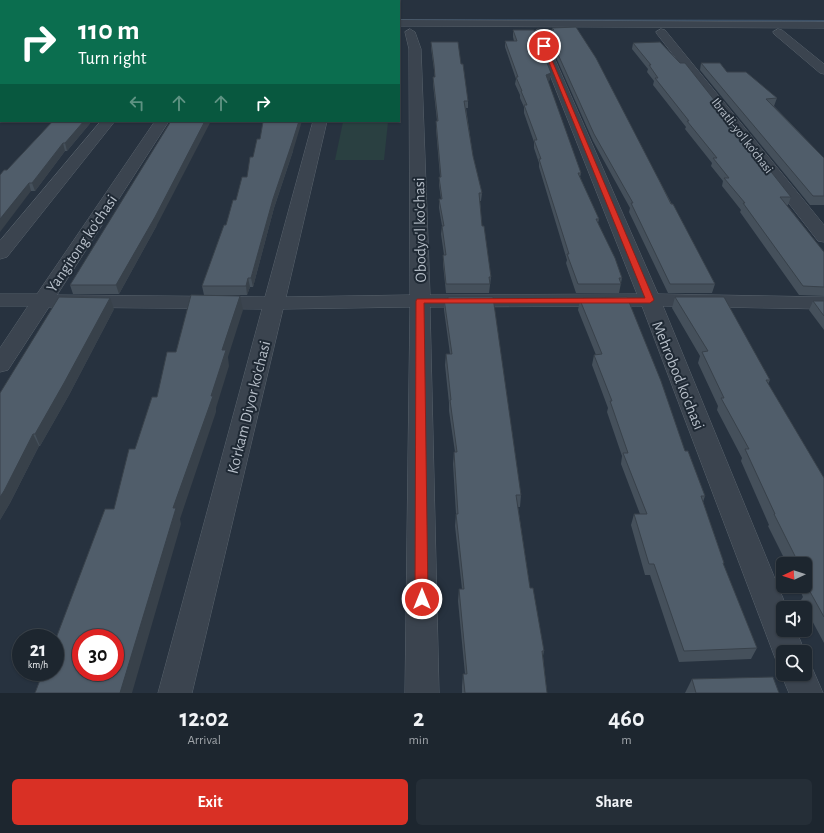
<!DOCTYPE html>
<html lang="en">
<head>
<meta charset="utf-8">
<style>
  :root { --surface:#1d262f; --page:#252e37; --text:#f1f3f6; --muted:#a0a5aa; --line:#3b434b; --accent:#d93025 }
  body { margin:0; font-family:"Alegreya Sans",sans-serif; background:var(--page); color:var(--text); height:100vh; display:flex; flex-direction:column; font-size:15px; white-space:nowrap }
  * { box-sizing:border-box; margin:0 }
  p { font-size:13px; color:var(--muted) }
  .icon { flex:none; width:22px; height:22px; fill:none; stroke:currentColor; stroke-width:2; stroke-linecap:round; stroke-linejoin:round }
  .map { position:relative; height:693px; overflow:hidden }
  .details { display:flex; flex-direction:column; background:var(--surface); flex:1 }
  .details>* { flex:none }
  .banner { position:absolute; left:0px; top:0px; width:400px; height:122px; box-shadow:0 1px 3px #0004,0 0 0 1px var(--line); background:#0b6e4f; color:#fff; overflow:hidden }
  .needle { width:26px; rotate:266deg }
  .fabs { position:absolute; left:776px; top:557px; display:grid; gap:8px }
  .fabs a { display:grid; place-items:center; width:36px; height:36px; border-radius:6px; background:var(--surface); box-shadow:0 1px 3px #0004,0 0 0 1px var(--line); font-size:20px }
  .speed { position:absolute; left:12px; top:629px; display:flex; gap:8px; font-size:20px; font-weight:700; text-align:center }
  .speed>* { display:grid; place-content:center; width:52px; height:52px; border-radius:50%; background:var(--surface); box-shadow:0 1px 3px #0004,0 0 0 1px var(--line); line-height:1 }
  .speed small { font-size:10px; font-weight:400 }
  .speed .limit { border:6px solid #d22; background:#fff; color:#111 }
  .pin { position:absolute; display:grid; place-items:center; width:34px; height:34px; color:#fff; margin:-17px; border:2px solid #fff; border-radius:50%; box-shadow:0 1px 4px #0007 }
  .me { position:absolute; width:44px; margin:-22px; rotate:0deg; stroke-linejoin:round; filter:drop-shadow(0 0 3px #0008) }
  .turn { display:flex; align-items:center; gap:14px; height:84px; padding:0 12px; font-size:18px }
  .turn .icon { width:52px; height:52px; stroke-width:2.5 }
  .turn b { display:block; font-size:28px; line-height:34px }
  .lanes { display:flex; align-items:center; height:38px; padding:0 12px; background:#0003; justify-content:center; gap:20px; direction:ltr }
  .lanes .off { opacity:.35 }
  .eta { display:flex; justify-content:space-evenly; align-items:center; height:68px; text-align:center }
  .eta b { font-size:24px; font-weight:700; line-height:28px }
  .button { display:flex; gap:8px; margin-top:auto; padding:8px 12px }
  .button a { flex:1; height:46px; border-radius:6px; background:var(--accent); color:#fff; font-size:16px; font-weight:700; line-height:46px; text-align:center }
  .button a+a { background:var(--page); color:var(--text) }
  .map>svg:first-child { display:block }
  .green { fill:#2a4041 }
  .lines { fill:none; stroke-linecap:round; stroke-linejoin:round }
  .stream { fill:#3d5167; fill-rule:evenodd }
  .minor-casing { stroke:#58626c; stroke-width:1 }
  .minor { fill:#3b444f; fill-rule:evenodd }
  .wall { fill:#45505b }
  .shaded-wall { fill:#38414a }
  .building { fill:#505d6a; stroke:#38414a; fill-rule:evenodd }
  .route { fill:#d93025; stroke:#8d1f18 }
  .labels { text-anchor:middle; stroke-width:4; stroke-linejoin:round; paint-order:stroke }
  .far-street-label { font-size:13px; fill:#b7bfc9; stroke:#1f2934 }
  .street-label { font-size:16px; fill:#b7bfc9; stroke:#1f2934 }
</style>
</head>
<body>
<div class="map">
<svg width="824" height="693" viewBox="0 0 824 693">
  <rect width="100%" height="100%" fill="#27323f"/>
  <polygon class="green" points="343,122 388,122 384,160 335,160"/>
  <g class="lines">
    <g class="stream">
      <rect x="0" y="18" width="1" height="2"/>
      <polygon points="399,19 824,20 824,22 399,21"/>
    </g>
    <g class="minor-casing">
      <g id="minor">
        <polygon points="51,0 61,0 50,1"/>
        <rect x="200" y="0" width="10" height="1"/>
        <rect x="369" y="0" width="10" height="1"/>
        <rect x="0" y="8" width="1" height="6"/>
        <polygon points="399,20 824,22 824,28 399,26"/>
        <polygon points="410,29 415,32 421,49 430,295 637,294 533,32 538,29 543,32 658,294 824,297 824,309 663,306 787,608 783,608 783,630 796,630 805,652 805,653 783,652 783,665 777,663 642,306 430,307 439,693 405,693 410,307 283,309 192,693 158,693 262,309 49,307 8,370 0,372 0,348 28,306 0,306 0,294 37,294 155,121 169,121 57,295 265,297 313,121 327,121 286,297 410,295 409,49 405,32"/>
        <polygon points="661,29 665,30 824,225 824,242 818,241 657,34 656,32"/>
        <polygon points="778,29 782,30 824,64 824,74 820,73 774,34 773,32"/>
        <polygon points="101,121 115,121 7,257 0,259 0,241"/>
        <polygon points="805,661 810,663 823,693 789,693 781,674 783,670 783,674 805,674"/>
      </g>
    </g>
    <use href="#minor" class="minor"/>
  </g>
  <g class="wall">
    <polygon points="552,28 659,180 715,284 712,293 668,293 629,212 630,208 593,141 547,37 547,30 552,30"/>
    <polygon points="513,30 550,80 548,81 581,173 580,177 599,219 598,223 622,278 619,293 576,293 566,263 567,260 539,167 539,163 534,148 534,142 524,113 524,107 520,98 520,95 515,84 516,79 505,47 505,41 514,41 513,37"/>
    <polygon points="431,42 461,64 468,101 468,108 466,108 473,156 482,193 481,201 480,201 482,226 491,277 489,293 446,293 443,264 443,255 444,255 441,234 442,226 439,208 439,199 441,199 439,185 439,177 440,177 436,129 436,121 437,121 433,84 433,77 435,77 431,48"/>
    <polygon points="633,43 791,197 788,205 787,205 824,252 824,296 799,295 740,212 741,210 722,186 723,181 711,166 712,163 685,129 686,127 653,85 654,81 647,72 648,69 632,49"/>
    <polygon points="701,63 727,72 777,98 774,106 824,158 824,205 810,205 700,70"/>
    <polygon points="53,121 92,121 67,151 65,151 35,191 31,191 7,170"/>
    <polygon points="267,122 293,151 274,208 253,287 250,287 247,295 204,295 202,286 236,200 247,177 253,157"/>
    <polygon points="157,225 119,294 73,294 70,285"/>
    <polygon points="675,297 770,380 768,384 824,478 824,643 801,600 803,597 798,586 805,586 805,564 787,564 768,526 769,525 741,461 742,458 717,410 718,406 698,363 700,356 672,308"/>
    <polygon points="583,298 685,451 705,496 703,502 724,563 723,565 757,648 751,659 679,662 650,575 645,575 631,525 634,514 640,514 621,464 622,456 607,412 608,408 592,365 594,355 596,355 578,310 580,300 583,300"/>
    <polygon points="444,299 521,495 520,507 518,507 530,588 544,651 543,656 547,693 462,693 462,686 463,674 465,674 458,601 459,589 462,589 455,526 456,514 453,464 454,452 455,452 449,411 449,403 445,365 446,354 450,354 444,310"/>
    <polygon points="813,301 824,301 824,330 809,310"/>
    <polygon points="114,309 69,395 40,446 39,446 10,503 0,520 0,393"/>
    <polygon points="692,679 779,693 685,693"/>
  </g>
  <g class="shaded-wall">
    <polygon points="551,73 550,80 545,82 546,75"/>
    <polygon points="1,113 1,121 3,121 0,123 0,114"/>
    <polygon points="84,121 92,121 67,151 65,143"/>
    <polygon points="205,121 211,121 157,225 119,294 116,285"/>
    <polygon points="299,121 302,121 293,151 274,208 253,287 251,278 273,199"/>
    <polygon points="63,143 65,151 35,191 32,183"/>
    <polygon points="29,183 31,191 0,232 0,219"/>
    <polygon points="248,278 250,287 247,295 246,286"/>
    <polygon points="240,296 243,310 228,357 229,366 216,408 216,412 180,519 181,524 132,693 120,693 173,508 211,396 222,350"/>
    <polygon points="110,298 114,309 69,395 40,446 35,434"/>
    <polygon points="33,434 39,446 10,503 0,520 0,497"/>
  </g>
  <g class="building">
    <polygon points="0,27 1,27 1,113 0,114"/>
    <polygon points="576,27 596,58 659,180 671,204 673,204 715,284 670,284 631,203 633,203 594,134 547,30 554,30 552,28"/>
    <polygon points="513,30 534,30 551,73 546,75 581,173 578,173 599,219 596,219 615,258 622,278 619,278 621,284 578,284 567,254 569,254 539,159 541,159 534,140 537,140 524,105 527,105 521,91 522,91 516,77 518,77 505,41 517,41"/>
    <polygon points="431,42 458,42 461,64 463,64 468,101 464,101 473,156 482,193 479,193 482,226 484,226 491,277 489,277 490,284 446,284 443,255 446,255 442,226 444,226 439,199 442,199 439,177 441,177 436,121 438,121 433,77 435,77 434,65"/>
    <polygon points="660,42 680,63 685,63 791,197 780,197 824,252 824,287 803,286 743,203 745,203 724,178 729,178 713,158 717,158 687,121 689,121 655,78 658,78 649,65 651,65 633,43"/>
    <polygon points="701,63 720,63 727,72 746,72 777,98 766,99 824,158 824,196 813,196"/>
    <polygon points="53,121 84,121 65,143 63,143 32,183 29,183 0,219 0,175 4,170 7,170"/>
    <polygon points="171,121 205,121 155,217 116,285 70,285"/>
    <polygon points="267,121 299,121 292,143 273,199 251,278 248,278 246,286 202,286 224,225 226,225 233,200 236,200 242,177 247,177 250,157 253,157 257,139 260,139 263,122 267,122"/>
    <path d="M191,295L240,296L222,350H226L211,396H213L173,508H176L120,693H35L43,672H55V641L105,509H114L129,449H135L152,397H157L167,352H176ZM81,638H115V672H81Z"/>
    <polygon points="59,297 110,298 64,383 35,434 33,434 4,491 0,497 0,393"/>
    <polygon points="448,297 493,297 521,495 516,495 530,588 533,588 544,651 542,651 547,693 465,693 463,674 467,674 459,589 464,589 456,514 458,514 454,452 457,452 450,400 451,400 446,354 452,354 444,299 448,299"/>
    <polygon points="627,297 661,381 685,451 688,451 705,496 701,496 724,563 723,563 757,648 684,651 654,564 649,564 634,514 647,514 623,453 628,453 610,401 612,401 594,355 602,354 580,300 584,300 583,298"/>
    <polygon points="675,297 724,297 770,380 766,380 824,478 824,617 808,588 811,588 805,575 805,564 799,564 774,514 775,514 745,449 749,449 721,398 724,398 702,352 708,351"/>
    <polygon points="813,301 824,301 824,316"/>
    <polygon points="773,677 779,693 696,693 692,679"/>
  </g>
  <polygon class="route" points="542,45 546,46 654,300 650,303 424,303 428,599 426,603 422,605 417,603 415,599 416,301 417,299 645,298"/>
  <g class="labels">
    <g class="far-street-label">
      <text transform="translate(743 135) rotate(52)" y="5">Ibratli-yo'l ko'chasi</text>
    </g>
    <g class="street-label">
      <text transform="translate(419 230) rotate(-91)" y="6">Obodyo'l ko'chasi</text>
      <text transform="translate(81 243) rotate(-56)" y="6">Yangitong ko'chasi</text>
      <text transform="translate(679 375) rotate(68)" y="6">Mehrobod ko'chasi</text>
      <text transform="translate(248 407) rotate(-76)" y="6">Ko'rkam Diyor ko'chasi</text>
    </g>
  </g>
</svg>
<div class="fabs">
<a><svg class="needle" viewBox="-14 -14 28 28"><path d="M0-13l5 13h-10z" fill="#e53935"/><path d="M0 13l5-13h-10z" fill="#a0a5aa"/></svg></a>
<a><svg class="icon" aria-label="sound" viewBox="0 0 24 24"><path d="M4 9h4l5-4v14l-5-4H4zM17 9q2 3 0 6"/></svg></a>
<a><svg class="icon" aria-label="search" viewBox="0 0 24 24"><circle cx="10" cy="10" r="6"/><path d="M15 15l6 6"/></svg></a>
</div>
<div class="speed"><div>21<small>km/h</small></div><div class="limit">30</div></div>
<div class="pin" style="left:544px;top:46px;background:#d93025"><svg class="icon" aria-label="arrive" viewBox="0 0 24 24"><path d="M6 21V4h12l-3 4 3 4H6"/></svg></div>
<svg class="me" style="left:422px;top:599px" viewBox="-20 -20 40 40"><circle r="17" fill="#d93025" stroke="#fff" stroke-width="3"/><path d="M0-11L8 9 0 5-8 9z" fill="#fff"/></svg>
<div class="banner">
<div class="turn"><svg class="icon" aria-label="right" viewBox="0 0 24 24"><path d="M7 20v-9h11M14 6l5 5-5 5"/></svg><div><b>110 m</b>Turn right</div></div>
<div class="lanes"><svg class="icon off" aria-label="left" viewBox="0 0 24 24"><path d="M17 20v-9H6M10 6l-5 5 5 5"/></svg><svg class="icon off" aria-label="ahead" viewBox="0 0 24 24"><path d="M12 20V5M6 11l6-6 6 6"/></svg><svg class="icon off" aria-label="ahead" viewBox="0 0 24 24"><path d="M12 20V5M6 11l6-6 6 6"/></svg><svg class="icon" aria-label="right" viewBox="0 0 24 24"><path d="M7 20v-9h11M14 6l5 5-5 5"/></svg></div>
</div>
</div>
<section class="details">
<div class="eta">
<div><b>12:02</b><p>Arrival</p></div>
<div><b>2</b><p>min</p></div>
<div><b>460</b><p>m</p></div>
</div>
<div class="button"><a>Exit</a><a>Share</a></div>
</section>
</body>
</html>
